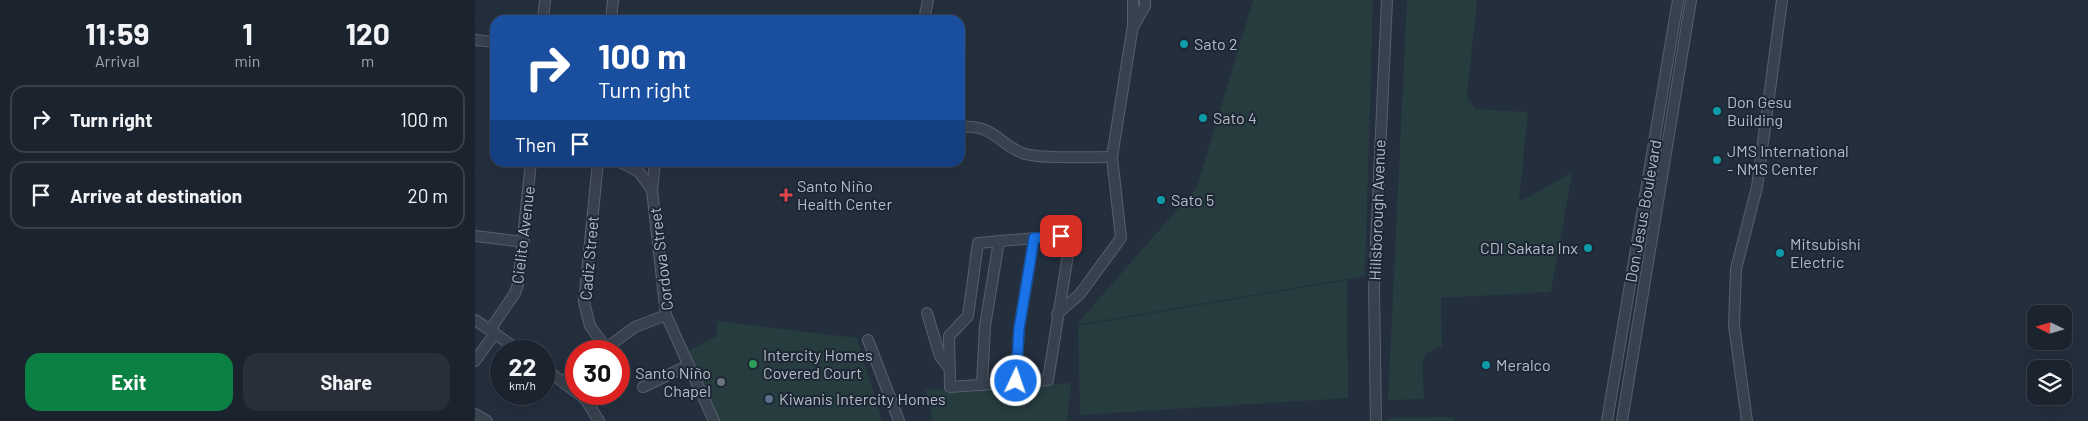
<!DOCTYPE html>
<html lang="en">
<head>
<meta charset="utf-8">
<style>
  :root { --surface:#1b232e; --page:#282f3a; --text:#f1f3f6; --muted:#a0a4aa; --line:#39404a; --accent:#0b8043 }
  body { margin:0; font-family:Barlow,sans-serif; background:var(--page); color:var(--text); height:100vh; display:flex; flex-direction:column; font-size:19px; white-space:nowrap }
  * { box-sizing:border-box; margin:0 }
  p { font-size:16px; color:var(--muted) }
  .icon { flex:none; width:28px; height:28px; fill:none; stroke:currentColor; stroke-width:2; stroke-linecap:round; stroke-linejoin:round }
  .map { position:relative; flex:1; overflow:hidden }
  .drawer { display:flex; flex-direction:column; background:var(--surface); width:475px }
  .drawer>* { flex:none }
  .guide { position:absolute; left:15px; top:15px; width:475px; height:152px; border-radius:15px; box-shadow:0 5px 20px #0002,0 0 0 1px var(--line); background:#1a4fa0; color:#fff; overflow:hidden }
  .needle { width:32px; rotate:275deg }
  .fabs { position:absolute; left:1552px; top:305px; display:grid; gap:10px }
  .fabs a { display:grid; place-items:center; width:45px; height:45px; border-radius:10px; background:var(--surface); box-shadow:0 5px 20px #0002,0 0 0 1px var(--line); font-size:25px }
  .speed { position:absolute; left:15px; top:340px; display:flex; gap:10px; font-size:25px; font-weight:700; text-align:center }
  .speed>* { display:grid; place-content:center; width:65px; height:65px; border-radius:50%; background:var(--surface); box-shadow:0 5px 20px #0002,0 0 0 1px var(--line); line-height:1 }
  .speed small { font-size:12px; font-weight:400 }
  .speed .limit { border:8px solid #d22; background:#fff; color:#111 }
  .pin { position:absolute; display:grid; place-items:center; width:42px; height:42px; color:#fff; margin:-21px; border-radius:10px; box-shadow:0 2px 8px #0006 }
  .me { position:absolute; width:55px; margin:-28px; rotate:3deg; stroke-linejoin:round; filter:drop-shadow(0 0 4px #0008) }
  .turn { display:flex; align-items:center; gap:18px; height:105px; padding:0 25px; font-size:22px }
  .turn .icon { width:65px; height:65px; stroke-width:2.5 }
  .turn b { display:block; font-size:35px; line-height:42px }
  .then { display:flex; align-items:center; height:48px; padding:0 25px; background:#0003; gap:10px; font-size:19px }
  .eta { display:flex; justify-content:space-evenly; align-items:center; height:85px; text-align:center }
  .eta b { font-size:30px; font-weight:700; line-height:35px }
  .cta { display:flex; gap:10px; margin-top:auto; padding:10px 25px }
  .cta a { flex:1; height:58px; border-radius:15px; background:var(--accent); color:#fff; font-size:20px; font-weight:700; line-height:58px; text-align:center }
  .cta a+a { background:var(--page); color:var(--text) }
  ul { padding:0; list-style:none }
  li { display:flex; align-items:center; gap:15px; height:68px; margin:0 10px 8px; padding:0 15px; border:2px solid var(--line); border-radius:15px }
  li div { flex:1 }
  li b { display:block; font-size:19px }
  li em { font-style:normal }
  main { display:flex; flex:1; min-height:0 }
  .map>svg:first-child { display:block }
  .green { fill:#263c3f }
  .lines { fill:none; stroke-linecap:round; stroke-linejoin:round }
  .minor-casing { stroke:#565f6c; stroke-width:12 }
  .minor { stroke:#38414e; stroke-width:10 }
  .route-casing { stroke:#114b97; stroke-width:12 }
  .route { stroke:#1a73e8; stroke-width:9 }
  .culture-dot { fill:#0f9aa8; stroke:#1d2633; stroke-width:2 }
  .health-dot { fill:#e0444e; stroke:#1d2633; stroke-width:2 }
  .leisure-dot { fill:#2e9e5b; stroke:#1d2633; stroke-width:2 }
  .worship-dot { fill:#6b7280; stroke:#1d2633; stroke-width:2 }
  .service-dot { fill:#5c6f8a; stroke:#1d2633; stroke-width:2 }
  .labels { text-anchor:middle; stroke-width:4; stroke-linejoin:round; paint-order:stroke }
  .poi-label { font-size:16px; fill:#b4bcc9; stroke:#1d2633; text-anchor:start }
  .street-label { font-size:16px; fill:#b4bcc9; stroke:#1d2633 }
</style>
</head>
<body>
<main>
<section class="drawer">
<div class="eta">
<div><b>11:59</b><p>Arrival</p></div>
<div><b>1</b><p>min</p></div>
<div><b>120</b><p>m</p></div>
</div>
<ul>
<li><svg class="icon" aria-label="right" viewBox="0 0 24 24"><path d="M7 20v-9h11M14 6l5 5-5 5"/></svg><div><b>Turn right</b></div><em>100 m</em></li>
<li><svg class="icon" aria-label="arrive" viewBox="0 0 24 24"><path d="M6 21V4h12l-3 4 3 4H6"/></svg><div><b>Arrive at destination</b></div><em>20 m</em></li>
</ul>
<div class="cta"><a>Exit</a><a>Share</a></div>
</section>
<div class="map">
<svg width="1613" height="421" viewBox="0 0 1613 421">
  <rect width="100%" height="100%" fill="#242f3e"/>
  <g class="green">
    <polygon points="778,0 898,0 890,276 601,325 722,187"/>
    <polygon points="932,0 1002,0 992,97 1001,109 1053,112 1044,202 1097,173 1076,292 966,298 967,346 951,353 947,364 949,399 913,400"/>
    <polygon points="872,280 873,398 605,415 603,326"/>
    <polygon points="242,321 382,338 407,421 241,421 211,352 242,336"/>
    <polygon points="596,383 592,421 458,421 450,390"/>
    <polygon points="979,417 979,421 913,421 913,418"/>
  </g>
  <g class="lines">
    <g class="minor-casing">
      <g id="minor">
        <polyline points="68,20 70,0"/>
        <polyline points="136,20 138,0"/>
        <polyline points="449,20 453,0"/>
        <polyline points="659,25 670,6 670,0"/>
        <polyline points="0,40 20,42"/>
        <path d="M488,127C521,125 523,145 550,154C568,159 616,157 637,157"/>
        <polyline points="123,162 109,302 115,326 131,348"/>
        <polyline points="145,162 164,172 177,190 191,315 239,421"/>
        <polyline points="177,190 180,162"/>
        <polyline points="0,236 49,242"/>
        <polygon points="585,236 594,248 573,380 475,387 474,336 493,316 503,243"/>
        <polyline points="452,313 465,356 475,369"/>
        <polyline points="582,314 605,294 646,238 637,157 658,25 658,0"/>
        <polyline points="0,320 45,351"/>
        <polyline points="15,330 40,293 43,284 56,162"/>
        <polyline points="393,340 424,421"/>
        <polyline points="127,351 160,327 191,315"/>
        <polyline points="0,361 20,333"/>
        <polyline points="69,368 101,392"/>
        <polyline points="89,381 101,371"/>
        <polyline points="541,381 544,329 559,238"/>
        <polyline points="507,385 510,326 524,241"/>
        <polyline points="168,387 214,365"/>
        <polyline points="104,394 111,400 124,421"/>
        <polyline points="0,414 12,421"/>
        <polyline points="901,421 899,288 912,0"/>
        <polyline points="1132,421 1203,0"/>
        <polyline points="1147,421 1216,0"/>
        <polyline points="1272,421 1259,325 1261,269 1282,187 1307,0"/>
      </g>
    </g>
    <use href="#minor" class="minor"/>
  </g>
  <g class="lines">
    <g class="route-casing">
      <polyline id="route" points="541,381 544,329 559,238 586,236"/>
    </g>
    <use href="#route" class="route"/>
  </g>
  <g class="culture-dot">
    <circle cx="709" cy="44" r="5"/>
    <circle cx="1242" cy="111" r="5"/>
    <circle cx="728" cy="118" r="5"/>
    <circle cx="1242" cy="160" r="5"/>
    <circle cx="686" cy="200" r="5"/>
    <circle cx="1113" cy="248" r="5"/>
    <circle cx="1305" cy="253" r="5"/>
    <circle cx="1011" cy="365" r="5"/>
  </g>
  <path class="health-dot" d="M308.5 187.5h5v5h5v5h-5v5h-5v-5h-5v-5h5z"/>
  <circle class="leisure-dot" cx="278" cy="364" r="5"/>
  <circle class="worship-dot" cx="246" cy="382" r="5"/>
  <circle class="service-dot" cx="294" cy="399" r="5"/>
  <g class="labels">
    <g class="poi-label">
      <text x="719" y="50">Sato 2</text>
      <text x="1252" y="108">Don Gesu<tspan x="1252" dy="18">Building</tspan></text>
      <text x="738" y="124">Sato 4</text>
      <text x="1252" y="157">JMS International<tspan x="1252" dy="18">- NMS Center</tspan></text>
      <text x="322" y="192">Santo Niño<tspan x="322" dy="18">Health Center</tspan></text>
      <text x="696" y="206">Sato 5</text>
      <text x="1315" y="250">Mitsubishi<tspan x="1315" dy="18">Electric</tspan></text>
      <text x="1103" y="254" text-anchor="end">CDI Sakata Inx</text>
      <text x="288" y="361">Intercity Homes<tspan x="288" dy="18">Covered Court</tspan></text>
      <text x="1021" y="371">Meralco</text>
      <text x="236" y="379" text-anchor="end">Santo Niño<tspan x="236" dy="18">Chapel</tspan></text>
      <text x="304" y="405">Kiwanis Intercity Homes</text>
    </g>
    <g class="street-label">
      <text transform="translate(902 210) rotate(-88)" y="6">Hillsborough Avenue</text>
      <text transform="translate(1168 211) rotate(-80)" y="6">Don Jesus Boulevard</text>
      <text transform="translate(48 235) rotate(-83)" y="6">Cielito Avenue</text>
      <text transform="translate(114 258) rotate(-85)" y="6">Cadiz Street</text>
      <text transform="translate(186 259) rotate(-97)" y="6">Cordova Street</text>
    </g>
  </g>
</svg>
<div class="fabs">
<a><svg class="needle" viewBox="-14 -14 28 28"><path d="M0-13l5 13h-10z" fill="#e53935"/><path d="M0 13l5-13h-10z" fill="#a0a4aa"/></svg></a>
<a><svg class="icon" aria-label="layers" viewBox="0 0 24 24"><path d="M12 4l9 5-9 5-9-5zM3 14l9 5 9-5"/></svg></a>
</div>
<div class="speed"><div>22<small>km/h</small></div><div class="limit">30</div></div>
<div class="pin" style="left:586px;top:236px;background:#d93025"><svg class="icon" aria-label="arrive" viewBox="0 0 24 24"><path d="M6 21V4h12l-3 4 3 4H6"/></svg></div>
<svg class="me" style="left:541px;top:381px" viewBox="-20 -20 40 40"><circle r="17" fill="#1a73e8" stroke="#fff" stroke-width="3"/><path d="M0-11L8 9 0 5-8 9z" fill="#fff"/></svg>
<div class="guide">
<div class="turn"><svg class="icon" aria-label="right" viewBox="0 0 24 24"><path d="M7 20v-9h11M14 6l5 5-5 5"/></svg><div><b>100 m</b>Turn right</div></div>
<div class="then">Then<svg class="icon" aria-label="arrive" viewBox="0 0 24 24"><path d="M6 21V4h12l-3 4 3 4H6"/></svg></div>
</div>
</div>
</main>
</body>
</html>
